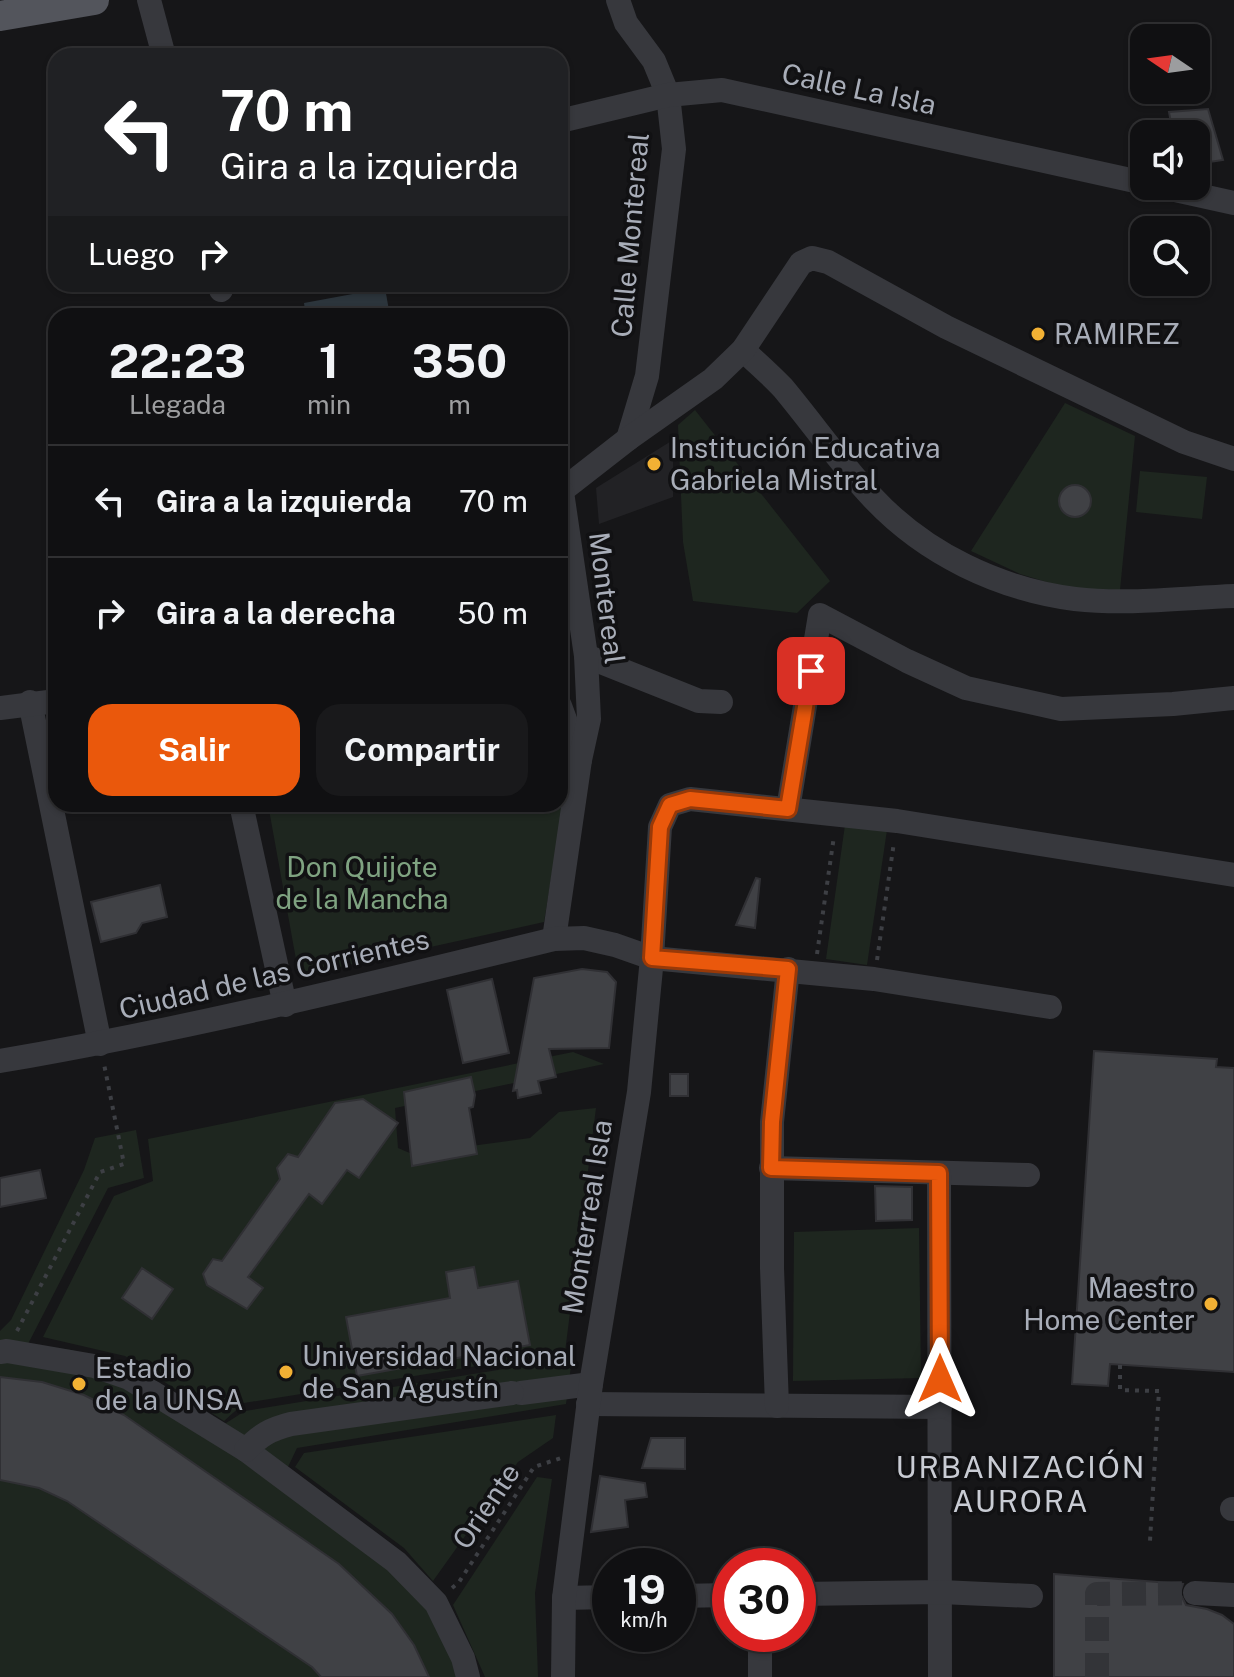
<!DOCTYPE html>
<html lang="es">
<head>
<meta charset="utf-8">
<style>
  :root { --surface:#101012; --page:#19191b; --text:#f1f3f6; --muted:#9c9d9f; --line:#303032; --accent:#ea580c }
  body { margin:0; font-family:"Public Sans",sans-serif; background:var(--page); color:var(--text); height:100vh; display:flex; flex-direction:column; font-size:30px; white-space:nowrap }
  * { box-sizing:border-box; margin:0 }
  p { font-size:26px; color:var(--muted) }
  .icon { flex:none; width:44px; height:44px; fill:none; stroke:currentColor; stroke-width:2; stroke-linecap:round; stroke-linejoin:round }
  .map { position:relative; flex:1; overflow:hidden }
  .drawer { position:absolute; left:48px; top:308px; width:520px; height:504px; display:flex; flex-direction:column; background:var(--surface); border-radius:24px; box-shadow:0 2px 6px #0004,0 0 0 2px var(--line) }
  .drawer>* { flex:none }
  .top-card { position:absolute; left:48px; top:48px; width:520px; height:244px; border-radius:24px; box-shadow:0 2px 6px #0004,0 0 0 2px var(--line); background:#202124; color:#fff; overflow:hidden }
  .needle { width:52px; rotate:283deg }
  .tools { position:absolute; left:1130px; top:24px; display:grid; gap:16px }
  .tools a { display:grid; place-items:center; width:80px; height:80px; border-radius:16px; background:var(--surface); box-shadow:0 2px 6px #0004,0 0 0 2px var(--line); font-size:40px }
  .speed { position:absolute; left:592px; top:1548px; display:flex; gap:16px; font-size:40px; font-weight:700; text-align:center }
  .speed>* { display:grid; place-content:center; width:104px; height:104px; border-radius:50%; background:var(--surface); box-shadow:0 2px 6px #0004,0 0 0 2px var(--line); line-height:1 }
  .speed small { font-size:20px; font-weight:400 }
  .speed .limit { border:12px solid #d22; background:#fff; color:#111 }
  .pin { position:absolute; display:grid; place-items:center; width:68px; height:68px; color:#fff; margin:-34px; border-radius:16px; box-shadow:0 4px 12px #0006 }
  .me { position:absolute; width:88px; margin:-44px; rotate:0deg; stroke-linejoin:round; filter:drop-shadow(0 0 6px #0008) }
  .turn { display:flex; align-items:center; gap:28px; height:168px; padding:0 40px; font-size:36px }
  .turn .icon { width:104px; height:104px; stroke-width:2.5 }
  .turn b { display:block; font-size:56px; line-height:68px }
  .then { display:flex; align-items:center; height:76px; padding:0 40px; background:#0003; gap:16px; font-size:30px }
  .eta { display:flex; justify-content:space-evenly; align-items:center; height:136px; text-align:center }
  .eta b { font-size:48px; font-weight:700; line-height:56px }
  .primary-button { display:flex; gap:16px; margin-top:auto; padding:16px 40px }
  .primary-button a { flex:1; height:92px; border-radius:24px; background:var(--accent); color:#fff; font-size:32px; font-weight:700; line-height:92px; text-align:center }
  .primary-button a+a { background:var(--page); color:var(--text) }
  ul { padding:0; list-style:none }
  li { display:flex; align-items:center; gap:24px; height:112px; padding:0 40px; border-top:2px solid var(--line) }
  li div { flex:1 }
  li b { display:block; font-size:30px }
  li em { font-style:normal }
  .map>svg:first-child { display:block }
  .built { fill:#222225 }
  .green { fill:#1e261f }
  .water { fill:#2c353c }
  .building { fill:#404145; stroke:#303034; stroke-width:2 }
  .lines { fill:none; stroke-linecap:round; stroke-linejoin:round }
  .minor-tunnel { stroke:#333438; stroke-width:24; stroke-dasharray:24 12; stroke-linecap:butt }
  .path { stroke:#3d3f44; stroke-width:4; stroke-dasharray:4 6; stroke-linecap:butt }
  .minor { stroke:#37383d; stroke-width:24 }
  .major { stroke:#53555c; stroke-width:30 }
  .route-casing { stroke:#983908; stroke-width:20 }
  .route { stroke:#ea580c; stroke-width:14 }
  .poi-dot { fill:#f2b134; stroke:#111113; stroke-width:3 }
  .labels { text-anchor:middle; stroke-width:7; stroke-linejoin:round; paint-order:stroke }
  .street-label { font-size:28px; fill:#a8adb8; stroke:#111113 }
  .poi-label { font-size:28px; fill:#a8adb8; stroke:#111113; text-anchor:start }
  .park-label { font-size:28px; fill:#7fa381; stroke:#111113 }
  .neighbourhood-label { font-size:30px; letter-spacing:2px; fill:#c9ccd4; stroke:#111113 }
</style>
</head>
<body>
<div class="map">
<svg width="1234" height="1677" viewBox="0 0 1234 1677">
  <rect width="100%" height="100%" fill="#161618"/>
  <polygon class="built" points="673,440 673,497 599,524 596,488"/>
  <g class="green">
    <polygon points="1065,403 1135,436 1120,590 1070,589 1020,574 971,551"/>
    <polygon points="695,410 830,581 797,613 693,601 683,542 678,425"/>
    <polygon points="1140,471 1207,477 1202,519 1136,512"/>
    <polygon points="560,744 571,757 544,922 299,976 268,804 560,804"/>
    <polygon points="845,825 887,830 867,965 826,959"/>
    <polygon points="573,1052 604,1064 395,1108 398,1148 412,1154 530,1138 559,1112 596,1108 565,1352 244,1403 224,1421 125,1356 43,1337 114,1196 153,1181 148,1139"/>
    <polygon points="136,1130 144,1178 108,1188 28,1344 71,1350 125,1363 223,1425 245,1411 572,1358 566,1404 297,1448 286,1471 404,1554 475,1677 0,1677 0,1331 11,1320 84,1170 95,1138"/>
    <polygon points="919,1228 921,1378 793,1381 794,1232"/>
    <polygon points="556,1415 553,1438 518,1462 433,1581 404,1548 295,1467 304,1453"/>
    <polygon points="537,1477 552,1479 535,1593 538,1677 485,1677 453,1605"/>
  </g>
  <polygon class="water" points="385,288 390,316 306,316 304,303"/>
  <g class="building">
    <polygon points="1208,109 1223,160 1196,164 1196,134 1173,134 1169,112"/>
    <circle cx="1075" cy="501" r="16"/>
    <polygon points="756,878 760,879 755,928 736,925"/>
    <polygon points="160,885 167,917 142,923 136,933 101,942 91,902"/>
    <polygon points="582,969 607,972 616,982 609,1048 549,1049 556,1077 538,1081 541,1093 518,1098 517,1090 513,1091 534,978"/>
    <polygon points="492,979 509,1053 463,1063 447,990"/>
    <polygon points="1094,1051 1217,1059 1216,1067 1234,1068 1234,1372 1110,1364 1108,1386 1072,1384"/>
    <rect x="670" y="1074" width="18" height="22"/>
    <polygon points="471,1077 475,1095 473,1107 469,1108 477,1154 412,1166 404,1092"/>
    <polygon points="363,1099 398,1123 359,1178 347,1170 322,1204 309,1194 248,1277 263,1288 247,1309 207,1285 203,1274 213,1259 222,1261 280,1179 277,1168 288,1154 298,1157 335,1103"/>
    <polygon points="40,1170 46,1198 0,1207 0,1178"/>
    <polygon points="875,1186 912,1187 912,1220 876,1221"/>
    <polygon points="474,1267 478,1288 518,1281 530,1345 357,1376 346,1317 450,1298 446,1272"/>
    <polygon points="142,1268 173,1289 152,1319 122,1298"/>
    <polygon points="0,1377 42,1382 84,1395 124,1415 339,1564 392,1614 414,1645 429,1677 321,1677 312,1667 67,1501 39,1488 0,1480"/>
    <polygon points="651,1438 685,1438 685,1469 642,1468"/>
    <polygon points="600,1476 645,1483 647,1497 625,1500 628,1527 591,1532"/>
    <polygon points="1054,1574 1183,1584 1180,1593 1186,1605 1207,1609 1222,1615 1234,1624 1234,1677 1054,1677"/>
  </g>
  <g class="lines">
    <polyline class="minor-tunnel" points="1097,1677 1097,1594 1195,1593"/>
    <g class="path">
      <polyline points="817,954 834,836"/>
      <polyline points="877,960 894,842"/>
      <polyline points="17,1331 100,1172 124,1164 104,1064"/>
      <polyline points="1120,1365 1120,1390 1159,1391 1150,1541"/>
      <polyline points="452,1588 459,1582 534,1467 561,1458"/>
    </g>
    <g class="minor">
      <polyline points="149,0 164,56"/>
      <polyline points="618,0 626,23 654,61 668,95 674,149 647,376 628,439"/>
      <polyline points="560,121 668,95 722,90 1144,183"/>
      <polyline points="1157,186 1234,203"/>
      <polyline points="219,284 221,290"/>
      <path d="M743,350C757,363 771,375 783,388C813,424 840,463 872,497C925,554 999,589 1075,599C1127,605 1182,598 1234,596"/>
      <polyline points="560,492 628,439 713,379 743,350 801,263 812,258 828,262 946,327 1184,442 1234,459"/>
      <polyline points="586,656 699,701 721,702"/>
      <polyline points="30,702 100,1044"/>
      <polyline points="560,706 580,760"/>
      <polyline points="0,708 56,701"/>
      <polyline points="241,804 285,1005"/>
      <polyline points="788,809 820,615 907,661 966,688 1061,709 1173,704 1234,698"/>
      <polyline points="554,939 580,760 589,719 586,656 562,492"/>
      <path d="M0,1061C187,1029 370,984 554,939L584,938L615,945L652,958L874,979L1050,1007"/>
      <polyline points="771,1168 1028,1175"/>
      <polyline points="939,1173 940,1677"/>
      <polyline points="0,1352 7,1351 94,1366 129,1378 246,1450 396,1562 436,1603 463,1658 468,1677"/>
      <polyline points="521,1393 591,1384"/>
      <polyline points="588,1404 940,1407"/>
      <polyline points="777,1406 772,1268 772,1122 788,969"/>
      <path d="M246,1450C260,1435 271,1429 291,1424L512,1393"/>
      <polyline points="1232,1509 1234,1509"/>
      <polyline points="1195,1593 1234,1595"/>
      <polyline points="798,1594 941,1592 1031,1596"/>
      <polyline points="678,1596 730,1595"/>
      <polyline points="564,1598 610,1597"/>
      <polyline points="563,1677 564,1598 591,1384 639,1092 652,958 660,827 670,805 690,799 897,821 1234,875"/>
      <polyline points="760,1677 760,1634"/>
    </g>
    <polyline class="major" points="0,16 94,0"/>
  </g>
  <g class="lines">
    <g class="route-casing">
      <polyline id="route" points="811,671 788,809 690,799 670,805 660,827 652,958 788,969 772,1122 771,1168 939,1173 940,1379"/>
    </g>
    <use href="#route" class="route"/>
  </g>
  <g class="poi-dot">
    <circle cx="1038" cy="334" r="8"/>
    <circle cx="654" cy="464" r="8"/>
    <circle cx="1211" cy="1304" r="8"/>
    <circle cx="286" cy="1372" r="8"/>
    <circle cx="79" cy="1384" r="8"/>
  </g>
  <g class="labels">
    <g class="street-label">
      <text transform="translate(859 89) rotate(12)" y="10">Calle La Isla</text>
      <text transform="translate(630 235) rotate(-85)" y="10">Calle Montereal</text>
      <text transform="translate(607 598) rotate(83)" y="10">Montereal</text>
      <text transform="translate(274 974) rotate(-13)" y="10">Ciudad de las Corrientes</text>
      <text transform="translate(587 1217) rotate(-81)" y="10">Monterreal Isla</text>
      <text transform="translate(486 1506) rotate(-56)" y="10">Oriente</text>
    </g>
    <g class="poi-label">
      <text x="1054" y="344">RAMIREZ</text>
      <text x="670" y="458">Institución Educativa<tspan x="670" dy="32">Gabriela Mistral</tspan></text>
      <text x="1195" y="1298" text-anchor="end">Maestro<tspan x="1195" dy="32">Home Center</tspan></text>
      <text x="302" y="1366">Universidad Nacional<tspan x="302" dy="32">de San Agustín</tspan></text>
      <text x="95" y="1378">Estadio<tspan x="95" dy="32">de la UNSA</tspan></text>
    </g>
    <g class="park-label">
      <text x="362" y="877">Don Quijote<tspan x="362" dy="32">de la Mancha</tspan></text>
    </g>
    <g class="neighbourhood-label">
      <text x="1021" y="1478">URBANIZACIÓN<tspan x="1021" dy="34">AURORA</tspan></text>
    </g>
  </g>
</svg>
<div class="tools">
<a><svg class="needle" viewBox="-14 -14 28 28"><path d="M0-13l5 13h-10z" fill="#e53935"/><path d="M0 13l5-13h-10z" fill="#9c9d9f"/></svg></a>
<a><svg class="icon" aria-label="sound" viewBox="0 0 24 24"><path d="M4 9h4l5-4v14l-5-4H4zM17 9q2 3 0 6"/></svg></a>
<a><svg class="icon" aria-label="search" viewBox="0 0 24 24"><circle cx="10" cy="10" r="6"/><path d="M15 15l6 6"/></svg></a>
</div>
<div class="speed"><div>19<small>km/h</small></div><div class="limit">30</div></div>
<div class="pin" style="left:811px;top:671px;background:#d93025"><svg class="icon" aria-label="arrive" viewBox="0 0 24 24"><path d="M6 21V4h12l-3 4 3 4H6"/></svg></div>
<svg class="me" style="left:940px;top:1379px" viewBox="-20 -20 40 40"><path d="M0-17L14 15 0 8-14 15z" fill="#ea580c" stroke="#fff" stroke-width="4"/></svg>
<div class="top-card">
<div class="turn"><svg class="icon" aria-label="left" viewBox="0 0 24 24"><path d="M17 20v-9H6M10 6l-5 5 5 5"/></svg><div><b>70 m</b>Gira a la izquierda</div></div>
<div class="then">Luego<svg class="icon" aria-label="right" viewBox="0 0 24 24"><path d="M7 20v-9h11M14 6l5 5-5 5"/></svg></div>
</div>
<section class="drawer">
<div class="eta">
<div><b>22:23</b><p>Llegada</p></div>
<div><b>1</b><p>min</p></div>
<div><b>350</b><p>m</p></div>
</div>
<ul>
<li><svg class="icon" aria-label="left" viewBox="0 0 24 24"><path d="M17 20v-9H6M10 6l-5 5 5 5"/></svg><div><b>Gira a la izquierda</b></div><em>70 m</em></li>
<li><svg class="icon" aria-label="right" viewBox="0 0 24 24"><path d="M7 20v-9h11M14 6l5 5-5 5"/></svg><div><b>Gira a la derecha</b></div><em>50 m</em></li>
</ul>
<div class="primary-button"><a>Salir</a><a>Compartir</a></div>
</section>
</div>
</body>
</html>
